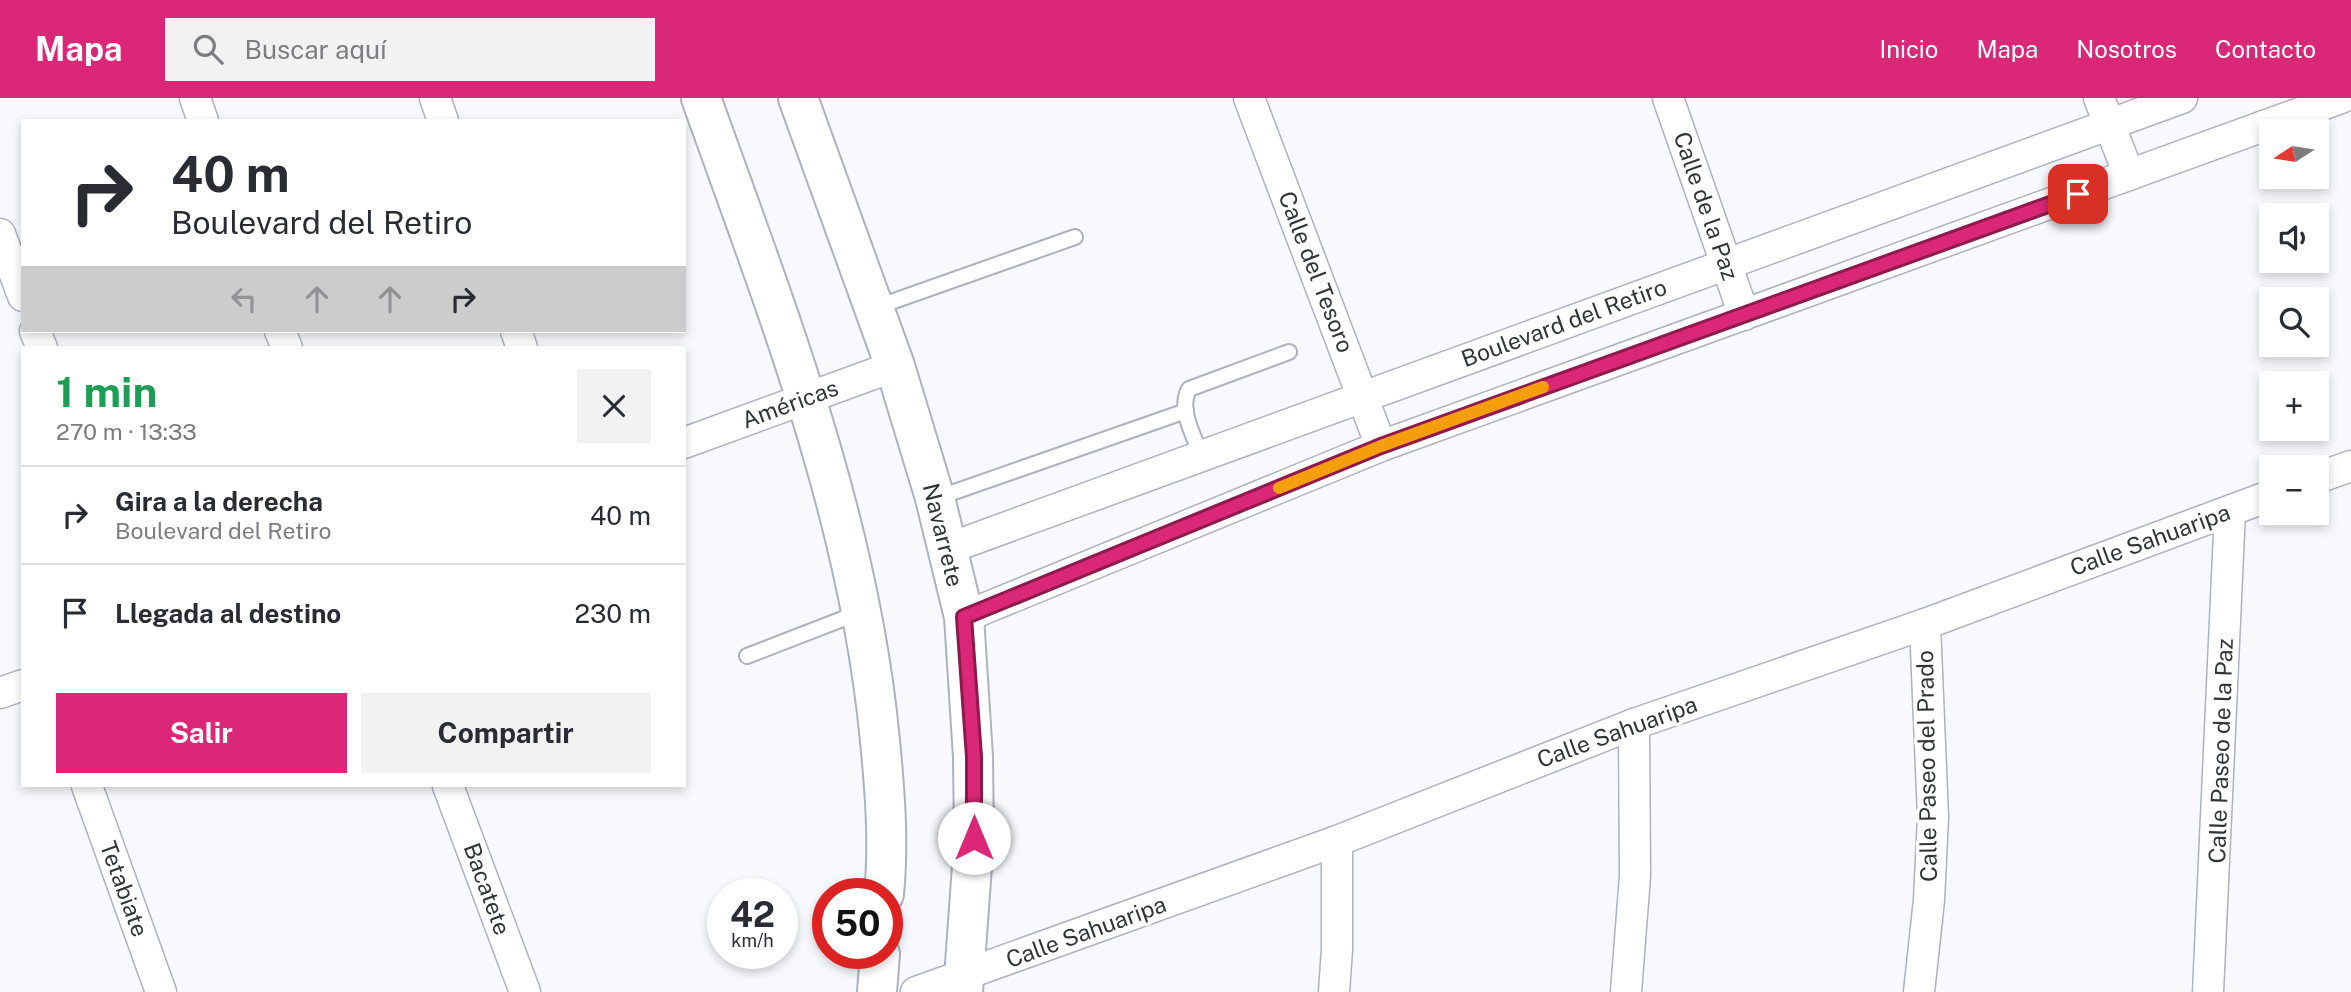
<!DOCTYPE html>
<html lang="es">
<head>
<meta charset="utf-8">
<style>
  :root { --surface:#fff; --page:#f2f2f3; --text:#2b2b33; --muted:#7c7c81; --line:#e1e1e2; --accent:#db2777 }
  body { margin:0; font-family:"Public Sans",sans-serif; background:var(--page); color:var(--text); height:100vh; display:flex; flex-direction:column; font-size:26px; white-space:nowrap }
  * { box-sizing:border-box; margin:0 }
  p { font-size:23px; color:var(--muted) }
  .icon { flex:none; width:38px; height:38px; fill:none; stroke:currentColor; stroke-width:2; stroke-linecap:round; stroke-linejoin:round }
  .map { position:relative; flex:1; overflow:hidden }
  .drawer { position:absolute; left:21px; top:248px; width:665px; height:441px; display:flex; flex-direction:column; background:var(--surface); border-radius:0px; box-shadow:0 4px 10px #0003 }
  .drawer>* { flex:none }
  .hud { position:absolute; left:21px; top:21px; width:665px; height:214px; border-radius:0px; box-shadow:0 4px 10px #0003; background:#fff; color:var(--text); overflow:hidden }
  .needle { width:46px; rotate:258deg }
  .tools { position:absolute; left:2259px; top:21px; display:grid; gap:14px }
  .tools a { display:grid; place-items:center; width:70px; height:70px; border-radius:0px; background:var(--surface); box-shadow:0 4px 10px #0003; font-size:35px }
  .speed { position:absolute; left:707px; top:780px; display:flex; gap:14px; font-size:35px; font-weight:700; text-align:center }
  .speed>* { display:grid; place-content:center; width:91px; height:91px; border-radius:50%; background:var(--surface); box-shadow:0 4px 10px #0003; line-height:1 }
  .speed small { font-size:18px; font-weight:400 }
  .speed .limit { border:10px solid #d22; background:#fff; color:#111 }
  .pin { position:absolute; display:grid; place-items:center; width:60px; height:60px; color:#fff; margin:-30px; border-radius:14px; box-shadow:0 4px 10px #0006 }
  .me { position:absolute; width:77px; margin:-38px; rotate:0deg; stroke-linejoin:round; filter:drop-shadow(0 0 5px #0008) }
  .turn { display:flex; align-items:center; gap:24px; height:147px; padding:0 35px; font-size:32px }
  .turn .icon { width:91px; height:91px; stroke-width:2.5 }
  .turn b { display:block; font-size:49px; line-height:60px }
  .lanes { display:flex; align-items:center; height:66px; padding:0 35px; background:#0003; justify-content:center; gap:35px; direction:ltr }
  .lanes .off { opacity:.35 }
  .round { display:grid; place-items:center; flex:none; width:74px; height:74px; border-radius:0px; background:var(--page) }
  .summary { display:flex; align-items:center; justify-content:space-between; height:119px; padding:0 35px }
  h1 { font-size:42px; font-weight:700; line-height:52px; color:#1e9e55 }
  .action { display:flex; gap:14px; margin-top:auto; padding:14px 35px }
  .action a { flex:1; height:80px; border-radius:0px; background:var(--accent); color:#fff; font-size:28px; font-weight:700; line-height:80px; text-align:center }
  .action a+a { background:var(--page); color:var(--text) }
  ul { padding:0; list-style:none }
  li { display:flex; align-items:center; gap:21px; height:98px; padding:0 35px; border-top:2px solid var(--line) }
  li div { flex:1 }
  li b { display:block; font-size:26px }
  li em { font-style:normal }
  header { display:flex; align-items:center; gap:42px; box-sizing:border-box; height:98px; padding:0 35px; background:var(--accent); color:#fff }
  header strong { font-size:33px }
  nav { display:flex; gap:38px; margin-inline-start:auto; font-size:24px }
  .search { width:490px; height:63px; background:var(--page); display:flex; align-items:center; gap:18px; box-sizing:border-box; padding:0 24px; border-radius:0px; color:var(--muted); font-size:26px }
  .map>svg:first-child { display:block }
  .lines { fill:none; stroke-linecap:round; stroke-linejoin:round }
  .service-casing { stroke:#aeb2bc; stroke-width:18 }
  .minor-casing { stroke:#aeb2bc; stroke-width:33 }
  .secondary-casing { stroke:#aeb2bc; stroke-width:42 }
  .service { stroke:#fff; stroke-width:14 }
  .minor { stroke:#fff; stroke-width:30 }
  .secondary { stroke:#fff; stroke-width:38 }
  .route-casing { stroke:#8e194d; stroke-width:18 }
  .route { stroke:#db2777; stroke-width:12 }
  .slow { stroke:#f59e0b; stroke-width:12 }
  .labels { text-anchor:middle; stroke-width:7; stroke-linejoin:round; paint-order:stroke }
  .street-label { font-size:23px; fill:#323337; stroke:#fff }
</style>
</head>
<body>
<header>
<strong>Mapa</strong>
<div class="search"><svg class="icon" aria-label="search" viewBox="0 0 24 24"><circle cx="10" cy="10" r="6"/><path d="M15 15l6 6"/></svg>Buscar aquí</div>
<nav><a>Inicio</a><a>Mapa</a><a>Nosotros</a><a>Contacto</a></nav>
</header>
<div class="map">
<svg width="2351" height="894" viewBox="0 0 2351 894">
  <rect width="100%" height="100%" fill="#f7f9fd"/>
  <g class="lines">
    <g class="service-casing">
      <g id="service">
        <polyline points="874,210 1075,139"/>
        <path d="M1202,359C1194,338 1178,312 1189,291L1289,254"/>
        <polyline points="937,400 1186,313"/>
        <polyline points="747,558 858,515"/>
      </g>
    </g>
    <g class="minor-casing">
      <g id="minor">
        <polyline points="195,0 203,23"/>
        <polyline points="435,0 443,23"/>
        <polyline points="1249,0 1381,348"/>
        <polyline points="1668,0 1744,217"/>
        <polyline points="2099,0 2129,77"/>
        <polyline points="0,136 23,198"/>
        <polyline points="35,233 42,250"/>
        <polyline points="280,233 287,250"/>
        <polyline points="516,233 522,250"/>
        <polyline points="684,345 895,268"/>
        <polyline points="2317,380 2351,368"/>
        <polyline points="947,451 2182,0"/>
        <polyline points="964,519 1381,348 2341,0"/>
        <polyline points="0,595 23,587"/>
        <polyline points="87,688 161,894"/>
        <polyline points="448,688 525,894"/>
        <polyline points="916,894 1337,743 1634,626 1925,526 2272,397"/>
        <polyline points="1334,894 1337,851 1337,743"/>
        <polyline points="1626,894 1635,778 1634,626"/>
        <polyline points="1919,894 1929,802 1933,719 1925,526"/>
        <polyline points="2208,894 2230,413"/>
      </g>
    </g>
    <g class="secondary-casing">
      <g id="secondary">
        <path d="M701,0C776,210 859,419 880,643C885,694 889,745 884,796"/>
        <polyline points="798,0 895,268 935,400 964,519 973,659 974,740 963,894"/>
        <polyline points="877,894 880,856"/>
      </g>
    </g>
    <use href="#service" class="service"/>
    <use href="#minor" class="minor"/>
    <use href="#secondary" class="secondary"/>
  </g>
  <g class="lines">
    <g class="route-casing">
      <polyline id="route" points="974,740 974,659 964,519 1381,348 2078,96"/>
    </g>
    <use href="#route" class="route"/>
    <polyline class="slow" points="1279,390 1381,348 1543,289"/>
  </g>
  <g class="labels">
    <g class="street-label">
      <text transform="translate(1706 108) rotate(71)" y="8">Calle de la Paz</text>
      <text transform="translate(1316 174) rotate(69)" y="8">Calle del Tesoro</text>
      <text transform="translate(1564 225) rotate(-20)" y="8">Boulevard del Retiro</text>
      <text transform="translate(790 306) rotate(-20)" y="8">Américas</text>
      <text transform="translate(943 437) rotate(76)" y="8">Navarrete</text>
      <text transform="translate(2150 442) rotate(-20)" y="8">Calle Sahuaripa</text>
      <text transform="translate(1617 634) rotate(-20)" y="8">Calle Sahuaripa</text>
      <text transform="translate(2221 653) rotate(-88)" y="8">Calle Paseo de la Paz</text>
      <text transform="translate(1927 668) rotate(-91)" y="8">Calle Paseo del Prado</text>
      <text transform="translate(124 791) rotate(70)" y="8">Tetabiate</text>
      <text transform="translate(487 791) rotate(70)" y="8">Bacatete</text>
      <text transform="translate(1086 834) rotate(-20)" y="8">Calle Sahuaripa</text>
    </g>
  </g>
</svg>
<div class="tools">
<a><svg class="needle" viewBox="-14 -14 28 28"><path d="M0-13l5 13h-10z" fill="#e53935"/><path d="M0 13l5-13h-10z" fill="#7c7c81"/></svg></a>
<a><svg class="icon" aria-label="sound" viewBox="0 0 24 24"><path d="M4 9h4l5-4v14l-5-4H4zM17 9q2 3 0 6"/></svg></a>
<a><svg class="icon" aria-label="search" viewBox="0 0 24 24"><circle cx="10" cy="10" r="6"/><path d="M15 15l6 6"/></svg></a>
<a>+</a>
<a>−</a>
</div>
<div class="speed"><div>42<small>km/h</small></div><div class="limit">50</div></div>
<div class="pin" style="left:2078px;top:96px;background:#d93025"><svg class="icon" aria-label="arrive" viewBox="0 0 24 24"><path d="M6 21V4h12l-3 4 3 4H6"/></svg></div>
<svg class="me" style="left:974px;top:740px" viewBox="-20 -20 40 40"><circle r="19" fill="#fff"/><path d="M0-13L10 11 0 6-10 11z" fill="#db2777"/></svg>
<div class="hud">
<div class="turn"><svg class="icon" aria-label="right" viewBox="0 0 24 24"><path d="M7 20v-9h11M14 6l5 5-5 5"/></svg><div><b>40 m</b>Boulevard del Retiro</div></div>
<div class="lanes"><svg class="icon off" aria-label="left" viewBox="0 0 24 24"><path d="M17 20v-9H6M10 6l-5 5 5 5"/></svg><svg class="icon off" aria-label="ahead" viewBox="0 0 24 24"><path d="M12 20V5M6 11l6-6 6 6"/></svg><svg class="icon off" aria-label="ahead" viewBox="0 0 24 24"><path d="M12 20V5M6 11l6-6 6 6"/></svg><svg class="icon" aria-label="right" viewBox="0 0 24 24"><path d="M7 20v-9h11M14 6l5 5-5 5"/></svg></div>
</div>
<section class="drawer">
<div class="summary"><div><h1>1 min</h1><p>270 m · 13:33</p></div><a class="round"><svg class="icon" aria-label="close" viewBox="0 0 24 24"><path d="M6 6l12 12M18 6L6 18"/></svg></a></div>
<ul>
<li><svg class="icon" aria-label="right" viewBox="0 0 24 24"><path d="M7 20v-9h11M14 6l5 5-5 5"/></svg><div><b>Gira a la derecha</b><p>Boulevard del Retiro</p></div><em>40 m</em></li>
<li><svg class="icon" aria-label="arrive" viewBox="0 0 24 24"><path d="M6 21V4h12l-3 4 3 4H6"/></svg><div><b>Llegada al destino</b></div><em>230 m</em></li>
</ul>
<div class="action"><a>Salir</a><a>Compartir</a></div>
</section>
</div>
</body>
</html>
